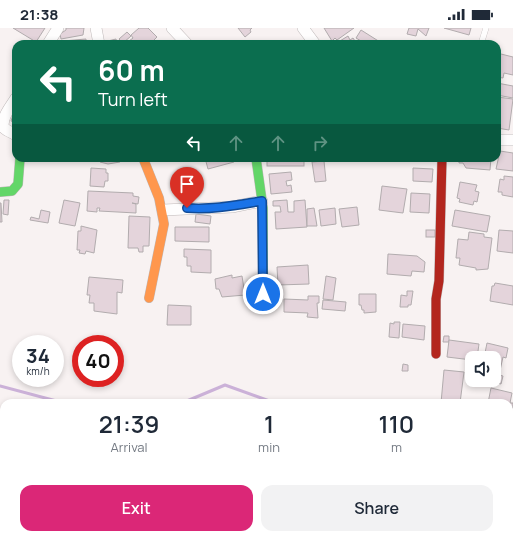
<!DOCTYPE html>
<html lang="en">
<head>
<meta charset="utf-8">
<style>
  :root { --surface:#fff; --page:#f2f2f3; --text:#1f2937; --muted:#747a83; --accent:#db2777 }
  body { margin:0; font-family:Manrope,sans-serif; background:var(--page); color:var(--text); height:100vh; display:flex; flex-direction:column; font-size:15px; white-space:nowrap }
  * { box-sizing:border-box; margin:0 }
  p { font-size:13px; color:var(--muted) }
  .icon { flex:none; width:22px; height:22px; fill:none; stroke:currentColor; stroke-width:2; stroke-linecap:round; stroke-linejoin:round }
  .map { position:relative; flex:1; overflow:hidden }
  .drawer { position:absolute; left:0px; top:371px; width:513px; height:140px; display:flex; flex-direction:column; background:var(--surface); border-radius:12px 12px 0 0; box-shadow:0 2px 6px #0003 }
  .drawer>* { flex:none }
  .hud { position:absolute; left:12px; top:12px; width:489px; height:122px; border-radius:12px; box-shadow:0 2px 6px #0003; background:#0b6e4f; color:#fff; overflow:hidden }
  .buttons { position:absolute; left:465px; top:323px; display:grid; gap:8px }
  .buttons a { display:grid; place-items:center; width:36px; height:36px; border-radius:8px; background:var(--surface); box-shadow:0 2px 6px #0003; font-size:20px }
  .speed { position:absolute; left:12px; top:307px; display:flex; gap:8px; font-size:20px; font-weight:700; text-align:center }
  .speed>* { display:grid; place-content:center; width:52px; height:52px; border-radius:50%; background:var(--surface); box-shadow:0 2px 6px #0003; line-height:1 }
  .speed small { font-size:10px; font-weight:400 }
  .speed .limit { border:6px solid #d22; background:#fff; color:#111 }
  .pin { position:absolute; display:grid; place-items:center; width:34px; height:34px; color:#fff; margin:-41px -17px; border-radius:50% 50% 50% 0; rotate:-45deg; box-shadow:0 0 4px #0007 }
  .pin .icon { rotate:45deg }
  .me { position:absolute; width:44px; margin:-22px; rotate:0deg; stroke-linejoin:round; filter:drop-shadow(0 0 3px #0008) }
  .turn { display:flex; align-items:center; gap:14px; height:84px; padding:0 20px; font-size:18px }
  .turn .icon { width:52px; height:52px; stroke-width:2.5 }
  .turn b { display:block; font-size:28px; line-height:34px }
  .lanes { display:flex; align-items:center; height:38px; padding:0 20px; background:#0003; justify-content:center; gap:20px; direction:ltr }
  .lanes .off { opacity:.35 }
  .eta { display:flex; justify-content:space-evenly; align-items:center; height:68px; text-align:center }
  .eta b { font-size:24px; font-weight:600; line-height:28px }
  .action { display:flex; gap:8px; margin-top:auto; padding:8px 20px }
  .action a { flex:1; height:46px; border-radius:12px; background:var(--accent); color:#fff; font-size:16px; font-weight:600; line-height:46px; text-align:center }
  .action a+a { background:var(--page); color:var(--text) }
  .status { display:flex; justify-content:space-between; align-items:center; height:28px; padding:0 20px; background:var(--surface); direction:ltr }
  .status svg { height:11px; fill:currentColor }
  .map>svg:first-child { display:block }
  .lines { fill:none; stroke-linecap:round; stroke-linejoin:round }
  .stream { stroke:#cbb1d8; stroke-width:3 }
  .building { fill:#e4d4db; stroke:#b2acae }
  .lane-casing { stroke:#beb8b8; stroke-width:6 }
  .street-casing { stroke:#beb8b8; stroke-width:12 }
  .fast-casing { stroke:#beb8b8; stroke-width:10 }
  .slow-casing { stroke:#beb8b8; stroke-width:10 }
  .jam-casing { stroke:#beb8b8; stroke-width:10 }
  .lane { stroke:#fefdfd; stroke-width:5.5 }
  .street { stroke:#fefdfd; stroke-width:11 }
  .fast { stroke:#63d668; stroke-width:9 }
  .slow { stroke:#ff974d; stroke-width:9 }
  .jam { stroke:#b3261e; stroke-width:9 }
  .route-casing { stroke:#114b97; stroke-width:10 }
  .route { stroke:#1a73e8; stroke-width:7 }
</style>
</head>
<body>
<div class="status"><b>21:38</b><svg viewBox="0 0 49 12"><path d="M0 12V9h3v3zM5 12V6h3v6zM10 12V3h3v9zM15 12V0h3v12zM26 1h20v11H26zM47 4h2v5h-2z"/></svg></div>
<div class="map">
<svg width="513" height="511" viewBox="0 0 513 511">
  <rect width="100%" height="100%" fill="#f8f2f2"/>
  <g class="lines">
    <g class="stream">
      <polyline points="0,358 64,375"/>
      <polyline points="182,375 225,357 275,375"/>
      <polyline points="509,465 513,466"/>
    </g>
  </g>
  <g class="building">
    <polygon points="13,0 45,0 36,14"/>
    <polygon points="66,0 84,0 83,7 61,11 60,6 66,2"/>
    <polygon points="139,0 148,0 157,9 150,16 125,16 133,10 131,7"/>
    <polygon points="238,0 252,0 250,2 251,4 245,9"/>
    <polygon points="324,0 354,0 337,12 335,10 332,13"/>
    <polygon points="409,0 429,0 426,8 418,1 416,8 407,6"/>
    <polygon points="444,0 471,0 469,7"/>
    <polygon points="361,2 380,14 379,16 366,16 356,10"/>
    <polygon points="127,4 131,8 123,15 119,11"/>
    <polygon points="348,8 350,12 353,10 357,16 335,16"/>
    <polygon points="86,11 86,16 63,16 63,13"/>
    <polygon points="116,11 117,16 108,16 108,13"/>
    <polygon points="497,25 513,29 513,47 504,45 503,50 497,49"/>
    <polygon points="497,55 513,58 513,70 497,67"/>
    <polygon points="497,69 513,71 509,102 497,100"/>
    <polygon points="15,81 16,81 16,95 11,93"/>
    <polygon points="500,123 513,125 513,143 496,141"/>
    <polygon points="99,130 120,130 120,134 108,136 100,134"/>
    <polygon points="205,130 232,130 234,134 208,141"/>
    <rect x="267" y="130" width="37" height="8"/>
    <polygon points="459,130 491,130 490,142 466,140 463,135 459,135"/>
    <polygon points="324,133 326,153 315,154 312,134"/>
    <polygon points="91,140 106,141 106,145 108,145 108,153 105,153 104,159 90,158"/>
    <polygon points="413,140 433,141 432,154 413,153"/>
    <polygon points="291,144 292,152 286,153 287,158 291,157 292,164 271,166 269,146"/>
    <polygon points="504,148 513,149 513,169 502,167 502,164 498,164 500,151 504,152"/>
    <polygon points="460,154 477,157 475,163 479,164 477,174 474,173 473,177 459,174 460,171 457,170"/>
    <polygon points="382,158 407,161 403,185 379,182"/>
    <polygon points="88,163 133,165 133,168 139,169 138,176 132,175 136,176 136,185 99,183 100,180 97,180 97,184 87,183"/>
    <polygon points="411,165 430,166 429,185 410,184"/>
    <polygon points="4,172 9,172 8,187 3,186"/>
    <polygon points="64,172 80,175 75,198 59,195"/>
    <polygon points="287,172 288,184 294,184 294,173 305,172 307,199 276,201 275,184 281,184 280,178 273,178 273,173"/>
    <polygon points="0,175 1,175 2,194 0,194"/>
    <polygon points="357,179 359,197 342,199 339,181"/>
    <polygon points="314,180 317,198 307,198 307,181"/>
    <polygon points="335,180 336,196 321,198 319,182"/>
    <polygon points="41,182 50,184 48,195 30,192 31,189 39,191"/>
    <polygon points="455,182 490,188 487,204 452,198"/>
    <polygon points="196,186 211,188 210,196 195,194"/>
    <polygon points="129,188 150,189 149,218 143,218 143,224 139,224 138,220 128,220"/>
    <polygon points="81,198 97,202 94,225 86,223 85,226 79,225 80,222 77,222 78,203 81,203"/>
    <polygon points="175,199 209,199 209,214 175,213"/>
    <rect x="426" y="202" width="9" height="7"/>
    <polygon points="499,202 513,203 513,225 497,223"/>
    <polygon points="469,204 484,206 484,209 492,210 488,241 476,242 476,240 459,237 460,230 456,230 458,211 468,212"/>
    <polygon points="184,221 211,222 211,245 191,244 191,238 187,238 187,229 184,229"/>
    <polygon points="388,226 417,228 425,234 424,244 412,243 411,248 387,246"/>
    <polygon points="308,237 309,256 278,257 277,239"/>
    <polygon points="232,247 232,250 242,248 245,267 222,269 219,261 216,261 215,251"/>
    <polygon points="326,248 336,250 333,272 323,271"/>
    <polygon points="89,249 123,252 122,265 117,264 117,286 94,283 94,275 89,275 90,267 87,267"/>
    <polygon points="495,255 513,258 513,277 490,273 492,258 494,258"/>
    <polygon points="407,263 413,263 411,277 408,277 408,279 400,279 401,267 407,268"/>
    <polygon points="359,266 376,266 376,284 364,285 364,282 362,282 361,277 359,277"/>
    <polygon points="258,267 260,275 251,277 250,268"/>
    <polygon points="308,268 319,268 319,275 317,275 318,290 307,289 308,285 284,284 284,271 308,272"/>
    <polygon points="323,272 346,274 345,283 322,281"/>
    <polygon points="168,277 191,278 191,297 167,297"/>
    <polygon points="394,294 400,294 399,310 389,309 390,295 394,296"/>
    <polygon points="403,296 425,298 424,312 402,309"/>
    <polygon points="444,308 449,308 449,314 443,314"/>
    <polygon points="449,312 479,316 477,330 472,330 472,332 447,329"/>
    <polygon points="487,315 508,320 506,330 503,329 499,347 503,348 501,356 484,352 494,352 494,330 484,330"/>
    <polygon points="403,336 408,337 408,343 402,343"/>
    <polygon points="444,342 464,344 460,375 441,375"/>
    <polygon points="491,360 512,365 510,375 513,375 513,380 509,379 509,375 488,375"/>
    <polygon points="266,507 286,507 284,511 273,511"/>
    <polygon points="313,507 321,507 328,511 311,511"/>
    <polygon points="378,507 397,507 394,511 383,511"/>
  </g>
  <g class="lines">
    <g class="lane-casing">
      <polyline id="lane" points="481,16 486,0"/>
    </g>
    <g class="street-casing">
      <g id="street">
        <polyline points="96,0 99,16"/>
        <polyline points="172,0 187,16"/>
        <polyline points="303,0 315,16"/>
        <polyline points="48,16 58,0"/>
        <path d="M16,70C11,78 0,91 4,100C7,103 13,105 16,107"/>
        <polyline points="497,112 513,112"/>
        <polyline points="163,182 232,179 262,173"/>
        <polyline points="0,422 4,424"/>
      </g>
    </g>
    <g class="fast-casing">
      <g id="fast">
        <polyline points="256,130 263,180 263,267"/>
        <polyline points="0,164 12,163 18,156 20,130"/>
      </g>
    </g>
    <g class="slow-casing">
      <polyline id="slow" points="143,130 159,170 164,196 149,270"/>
    </g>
    <g class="jam-casing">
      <g id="jam">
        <polyline points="436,326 436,271 439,253 442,130"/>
        <polyline points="420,511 431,508 450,511"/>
      </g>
    </g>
    <use href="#lane" class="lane"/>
    <use href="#street" class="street"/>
    <use href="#fast" class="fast"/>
    <use href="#slow" class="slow"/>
    <use href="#jam" class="jam"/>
  </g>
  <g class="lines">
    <g class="route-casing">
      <path id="route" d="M187,180C212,182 237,177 262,173L263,266"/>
    </g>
    <use href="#route" class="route"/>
  </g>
</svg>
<div class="buttons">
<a><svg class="icon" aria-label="sound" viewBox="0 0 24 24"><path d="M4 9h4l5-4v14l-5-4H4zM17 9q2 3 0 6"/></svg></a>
</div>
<div class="speed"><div>34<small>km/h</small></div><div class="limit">40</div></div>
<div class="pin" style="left:187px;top:180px;background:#d93025"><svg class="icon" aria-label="arrive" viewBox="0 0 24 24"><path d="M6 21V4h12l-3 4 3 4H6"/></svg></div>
<svg class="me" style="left:263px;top:266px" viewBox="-20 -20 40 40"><circle r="17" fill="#1a73e8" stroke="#fff" stroke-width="3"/><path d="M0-11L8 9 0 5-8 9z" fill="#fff"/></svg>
<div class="hud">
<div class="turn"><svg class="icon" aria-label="left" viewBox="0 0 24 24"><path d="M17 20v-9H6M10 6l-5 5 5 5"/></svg><div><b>60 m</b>Turn left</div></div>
<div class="lanes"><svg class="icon" aria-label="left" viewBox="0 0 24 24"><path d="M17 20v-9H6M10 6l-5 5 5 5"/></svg><svg class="icon off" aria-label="ahead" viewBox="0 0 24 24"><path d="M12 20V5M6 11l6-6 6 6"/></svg><svg class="icon off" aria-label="ahead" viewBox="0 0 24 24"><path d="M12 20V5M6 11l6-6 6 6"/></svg><svg class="icon off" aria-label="right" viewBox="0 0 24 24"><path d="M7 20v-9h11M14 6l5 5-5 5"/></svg></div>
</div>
<section class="drawer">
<div class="eta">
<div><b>21:39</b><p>Arrival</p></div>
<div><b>1</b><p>min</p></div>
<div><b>110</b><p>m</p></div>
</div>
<div class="action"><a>Exit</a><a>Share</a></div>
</section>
</div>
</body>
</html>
